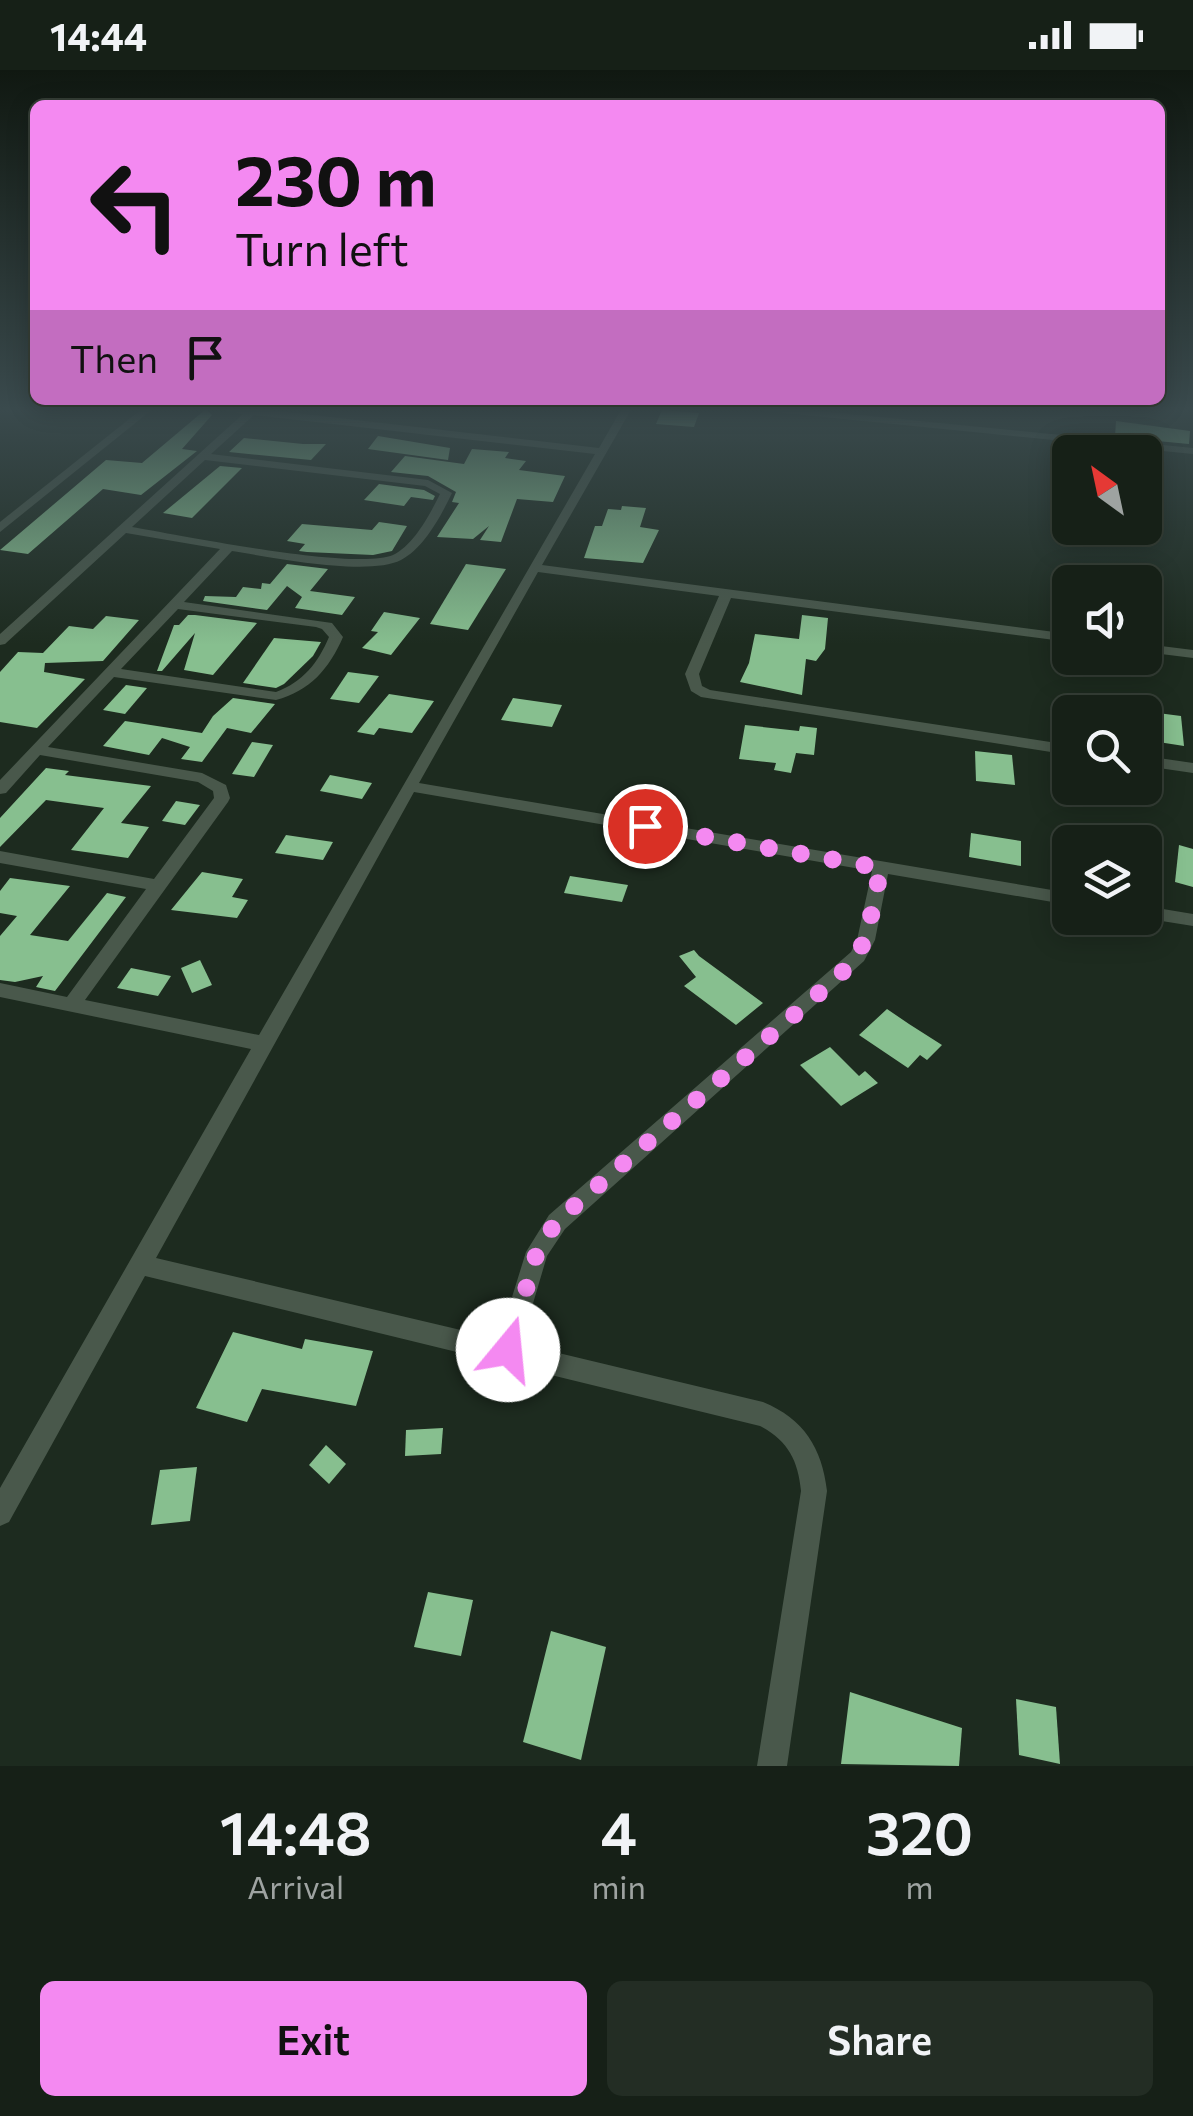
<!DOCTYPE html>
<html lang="en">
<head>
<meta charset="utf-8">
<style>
  :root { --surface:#162017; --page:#232d24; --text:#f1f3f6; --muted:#9ea3a1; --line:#353e36; --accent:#f489f1 }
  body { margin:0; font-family:Commissioner,sans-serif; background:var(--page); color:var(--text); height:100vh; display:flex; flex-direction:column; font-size:38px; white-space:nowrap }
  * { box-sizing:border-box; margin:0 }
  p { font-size:32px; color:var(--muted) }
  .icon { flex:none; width:55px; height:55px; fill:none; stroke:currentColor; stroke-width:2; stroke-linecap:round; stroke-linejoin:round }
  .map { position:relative; height:1696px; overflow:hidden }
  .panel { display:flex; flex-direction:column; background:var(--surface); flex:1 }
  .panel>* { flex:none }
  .banner { position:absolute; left:30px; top:30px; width:1135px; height:305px; border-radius:15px; box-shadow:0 5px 25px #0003,0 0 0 2px var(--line); background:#f489f1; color:#111; overflow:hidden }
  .needle { width:65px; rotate:327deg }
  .fabs { position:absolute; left:1052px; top:365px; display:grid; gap:20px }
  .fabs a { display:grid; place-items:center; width:110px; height:110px; border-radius:15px; background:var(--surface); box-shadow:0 5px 25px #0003,0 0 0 2px var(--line); font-size:50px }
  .pin { position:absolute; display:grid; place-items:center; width:85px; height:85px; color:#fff; margin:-42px; border:5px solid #fff; border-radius:50%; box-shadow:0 2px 10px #0007 }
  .me { position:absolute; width:110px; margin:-55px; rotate:17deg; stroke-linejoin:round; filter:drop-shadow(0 0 8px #0008) }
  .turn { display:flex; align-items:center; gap:35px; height:210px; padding:0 40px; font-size:45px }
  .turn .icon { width:130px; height:130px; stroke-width:2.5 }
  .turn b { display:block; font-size:70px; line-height:85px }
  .then { display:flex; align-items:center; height:95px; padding:0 40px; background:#0003; gap:20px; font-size:38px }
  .eta { display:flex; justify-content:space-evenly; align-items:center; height:170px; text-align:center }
  .eta b { font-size:60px; font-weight:600; line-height:70px }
  .button { display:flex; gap:20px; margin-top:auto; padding:20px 40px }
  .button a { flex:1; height:115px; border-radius:15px; background:var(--accent); color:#111; font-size:40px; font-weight:600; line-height:115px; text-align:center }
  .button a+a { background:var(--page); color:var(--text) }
  .status { display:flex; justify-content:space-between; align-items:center; height:70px; padding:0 50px; background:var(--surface); direction:ltr }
  .status svg { height:28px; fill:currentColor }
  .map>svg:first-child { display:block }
  .building { fill:#87bf8f }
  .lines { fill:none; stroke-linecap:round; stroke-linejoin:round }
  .minor { fill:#49584b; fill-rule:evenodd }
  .route { stroke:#f489f1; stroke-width:18; stroke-dasharray:0 32.4 }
</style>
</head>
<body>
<div class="status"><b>14:44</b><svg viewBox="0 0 49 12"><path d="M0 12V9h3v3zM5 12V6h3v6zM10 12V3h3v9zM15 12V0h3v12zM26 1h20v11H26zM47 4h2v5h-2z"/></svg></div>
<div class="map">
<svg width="1193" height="1696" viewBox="0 0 1193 1696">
  <rect width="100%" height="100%" fill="#1d2b1f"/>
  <g class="building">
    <polygon points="206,339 212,345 182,379 197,381 141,425 103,419 28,484 0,480 106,390 142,393"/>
    <polygon points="662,340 699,343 694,357 656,354"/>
    <polygon points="1116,351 1190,361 1189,374 1115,367"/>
    <polygon points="378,366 450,378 448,390 368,379"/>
    <polygon points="244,368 303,374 326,374 311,390 229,382"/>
    <polygon points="472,379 509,382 505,388 526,391 519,400 565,406 553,432 517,429 501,472 480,470 489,456 473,469 437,467 459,433 452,432 456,422 428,406 391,402 405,386 464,394"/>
    <polygon points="220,396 242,398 192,448 163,443"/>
    <polygon points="379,414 424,420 435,426 433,430 411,427 404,436 364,430"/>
    <polygon points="622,436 646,438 640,457 659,460 643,493 584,488 595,456 602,456 608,439 621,440"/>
    <polygon points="379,452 407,456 392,481 373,485 307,482 299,481 305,474 287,471 302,454 372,460"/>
    <polygon points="287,494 328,499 310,521 355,527 342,545 295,538 302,527 287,516 267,540 203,531 205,526 236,527 243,517 261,519 262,513 270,514"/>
    <polygon points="466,494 506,499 468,560 430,554"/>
    <polygon points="384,542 420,548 391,585 362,578 378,562 371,561"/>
    <polygon points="188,545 195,545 257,553 213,605 184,600 195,563 162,601 157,601 174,555 179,555"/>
    <polygon points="802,545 828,548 825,579 816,591 806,589 802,625 740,612 749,593 755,564 799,569"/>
    <polygon points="106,546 139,550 103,591 45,593 44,602 85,609 37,658 0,652 0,602 18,582 43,583 69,556 93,559"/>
    <polygon points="274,568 321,572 313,586 284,614 276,618 243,613"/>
    <polygon points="348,602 379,606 359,633 330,629"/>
    <polygon points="126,615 147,618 125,644 103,640"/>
    <polygon points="389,624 434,631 412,663 379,658 374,665 357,662"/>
    <polygon points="233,628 275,634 251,663 227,658 202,692 181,689 190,677 162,668 149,685 103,676 125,651 202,663 213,646"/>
    <polygon points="513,628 562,635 552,657 501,650"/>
    <polygon points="1150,642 1181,646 1184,676 1152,671"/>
    <polygon points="745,655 799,661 800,656 817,658 814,685 796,683 791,703 774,700 776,693 739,689"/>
    <polygon points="252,672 273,675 254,707 232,704"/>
    <polygon points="975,681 1012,685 1015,715 976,711"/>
    <polygon points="46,698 69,701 65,705 151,716 121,753 149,757 128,788 71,780 104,738 46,730 0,777 0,748"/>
    <polygon points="330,705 372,713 362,729 320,721"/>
    <polygon points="176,731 200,735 185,755 162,751"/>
    <polygon points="971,763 1021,771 1021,796 969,787"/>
    <polygon points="286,765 333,772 323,790 275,783"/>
    <polygon points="1179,775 1193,779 1193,817 1175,812"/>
    <polygon points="202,802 243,809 232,827 248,830 237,848 171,840"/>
    <polygon points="570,806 628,815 622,832 564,823"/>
    <polygon points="10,808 70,816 30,865 68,871 107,823 126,827 55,921 36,917 43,906 15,912 0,910 0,866 17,846 0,843 0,821"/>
    <polygon points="694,880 699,886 763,933 736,955 684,916 696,907 679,886"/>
    <polygon points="200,890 212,915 192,923 181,898"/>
    <polygon points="131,898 171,906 158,926 117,918"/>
    <polygon points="887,939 909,954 942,975 927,990 920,985 908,998 859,965"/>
    <polygon points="830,977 859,1006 865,1001 878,1013 841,1036 800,995"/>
    <polygon points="233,1262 302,1279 305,1269 373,1281 356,1336 262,1319 247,1352 196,1338"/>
    <polygon points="443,1358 441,1384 405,1386 406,1360"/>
    <polygon points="326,1375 346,1394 329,1414 309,1395"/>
    <polygon points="197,1397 190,1451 151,1455 160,1400"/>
    <polygon points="428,1522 473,1530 461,1586 414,1577"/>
    <polygon points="551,1561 606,1577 581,1690 523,1672"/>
    <polygon points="850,1622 962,1658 959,1696 841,1694"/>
    <polygon points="1016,1629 1056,1637 1060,1694 1019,1685"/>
  </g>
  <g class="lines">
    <g class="minor">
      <polygon points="143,338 154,338 0,462 0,452"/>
      <path d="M213,338H252L599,378L622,338H632L542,495L1070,564V572L731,528L699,604L702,616L710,620L1070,675V685L701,627L691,621L685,604L719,526L538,502L419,713L1070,823V835L888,804L875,870L864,891L565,1159L547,1186L521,1274L763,1332C804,1349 822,1378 827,1421L787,1696H757L801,1421C798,1390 788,1371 760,1356L145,1206L9,1452L0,1456V1418L251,979L0,927V913L67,927L146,819L0,793V781L154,809L214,728L213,721L198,712L40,685L6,723L0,724V710L220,479L126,463L5,574L0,575V564L243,344ZM254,345L595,384L259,965L85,930L228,732L230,728L226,715L202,703L48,677L114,607L276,630C310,621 329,599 343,567L332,553L184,532L232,481C270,487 368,507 401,490C424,478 441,446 452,423L428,410L211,384ZM205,390L425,416L440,424C430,444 414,475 393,485C356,501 179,465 132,457ZM178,539L316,557L322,559L329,567C318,593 303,612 276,622L121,599ZM414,722L872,801L857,870L851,882L549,1145L526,1182L499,1269L156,1188Z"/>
      <polygon points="759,338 789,338 1193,378 1193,384 764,341"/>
      <polygon points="1145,574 1193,580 1193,588 1145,582"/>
      <polygon points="1145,686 1193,693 1193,703 1145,696"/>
      <polygon points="1145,836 1193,844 1193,856 1143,848 1145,848"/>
    </g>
  </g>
  <linearGradient id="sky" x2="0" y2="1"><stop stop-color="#101811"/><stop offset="0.59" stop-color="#3a4a4d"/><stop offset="1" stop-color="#3a4a4d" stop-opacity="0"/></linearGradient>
  <rect width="1193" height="575" fill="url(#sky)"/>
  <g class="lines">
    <polyline class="route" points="508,1280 537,1182 556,1152 841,904 866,870 881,798 645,756"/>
  </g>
</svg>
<div class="fabs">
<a><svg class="needle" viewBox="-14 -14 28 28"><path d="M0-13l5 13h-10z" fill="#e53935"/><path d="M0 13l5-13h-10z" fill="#9ea3a1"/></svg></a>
<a><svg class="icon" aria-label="sound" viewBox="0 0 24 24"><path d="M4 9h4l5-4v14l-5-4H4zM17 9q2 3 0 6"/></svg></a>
<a><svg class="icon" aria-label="search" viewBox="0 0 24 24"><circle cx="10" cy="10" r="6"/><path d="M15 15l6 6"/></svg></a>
<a><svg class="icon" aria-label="layers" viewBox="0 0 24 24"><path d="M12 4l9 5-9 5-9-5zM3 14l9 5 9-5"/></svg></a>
</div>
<div class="pin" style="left:645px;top:756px;background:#d93025"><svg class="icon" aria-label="arrive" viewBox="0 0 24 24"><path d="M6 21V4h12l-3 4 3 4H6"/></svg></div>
<svg class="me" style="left:508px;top:1280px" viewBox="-20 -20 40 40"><circle r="19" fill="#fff"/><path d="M0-13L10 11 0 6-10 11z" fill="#f489f1"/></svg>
<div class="banner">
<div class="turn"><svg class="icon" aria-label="left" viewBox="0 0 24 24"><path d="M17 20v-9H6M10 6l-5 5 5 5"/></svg><div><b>230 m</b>Turn left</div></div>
<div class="then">Then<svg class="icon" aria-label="arrive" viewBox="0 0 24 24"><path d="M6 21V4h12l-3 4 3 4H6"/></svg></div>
</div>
</div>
<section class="panel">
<div class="eta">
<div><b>14:48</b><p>Arrival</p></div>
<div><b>4</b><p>min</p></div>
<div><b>320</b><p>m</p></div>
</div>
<div class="button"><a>Exit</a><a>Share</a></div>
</section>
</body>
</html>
